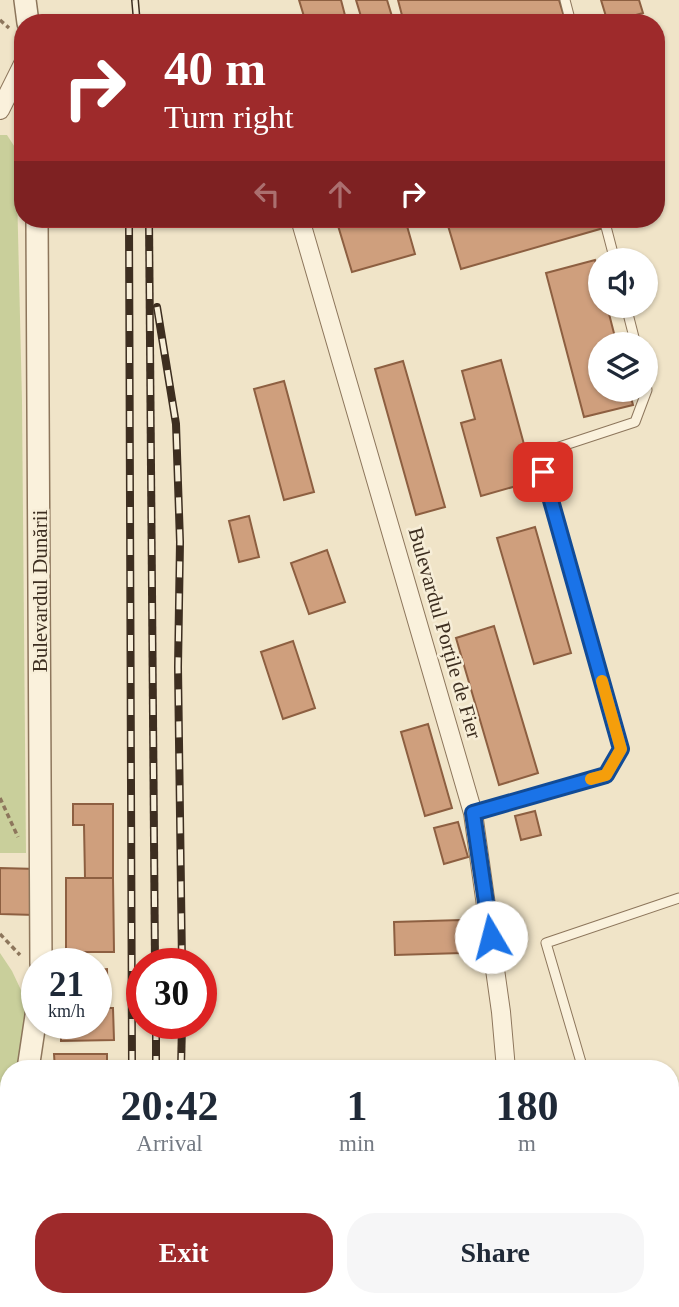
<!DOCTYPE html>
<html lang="en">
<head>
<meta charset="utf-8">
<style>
  :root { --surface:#fff; --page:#f6f6f7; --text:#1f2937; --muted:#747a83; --accent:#9e2a2b }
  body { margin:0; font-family:Georgia,serif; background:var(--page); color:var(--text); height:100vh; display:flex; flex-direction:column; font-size:26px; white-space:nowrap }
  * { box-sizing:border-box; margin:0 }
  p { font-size:23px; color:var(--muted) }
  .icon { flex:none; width:38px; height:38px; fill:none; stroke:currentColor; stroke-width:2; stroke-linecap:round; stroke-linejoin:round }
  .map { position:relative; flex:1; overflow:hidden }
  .side { position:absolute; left:0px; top:1060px; width:679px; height:247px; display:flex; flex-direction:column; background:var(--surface); border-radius:28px 28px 0 0; box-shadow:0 2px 5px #0004 }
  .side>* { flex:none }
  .top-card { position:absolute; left:14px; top:14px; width:651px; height:214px; border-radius:28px; box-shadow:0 2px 5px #0004; background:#9e2a2b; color:#fff; overflow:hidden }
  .controls { position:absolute; left:588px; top:248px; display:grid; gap:14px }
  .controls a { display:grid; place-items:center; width:70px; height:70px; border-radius:50%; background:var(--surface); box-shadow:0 2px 5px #0004; font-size:35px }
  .speed { position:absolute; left:21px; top:948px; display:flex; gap:14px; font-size:35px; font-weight:700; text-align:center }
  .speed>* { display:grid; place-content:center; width:91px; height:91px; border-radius:50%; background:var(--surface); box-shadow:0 2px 5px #0004; line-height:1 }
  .speed small { font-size:18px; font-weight:400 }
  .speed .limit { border:10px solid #d22; background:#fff; color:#111 }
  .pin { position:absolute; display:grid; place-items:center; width:60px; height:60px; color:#fff; margin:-30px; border-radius:14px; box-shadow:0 4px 10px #0006 }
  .me { position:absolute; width:77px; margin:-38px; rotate:352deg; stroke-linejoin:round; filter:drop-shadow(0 0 5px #0008) }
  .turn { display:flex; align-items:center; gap:24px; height:147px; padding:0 35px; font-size:32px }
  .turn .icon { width:91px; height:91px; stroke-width:2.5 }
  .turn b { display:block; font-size:49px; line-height:60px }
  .lanes { display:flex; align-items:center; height:66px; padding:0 35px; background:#0003; justify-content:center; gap:35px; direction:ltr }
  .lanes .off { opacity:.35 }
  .eta { display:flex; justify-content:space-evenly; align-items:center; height:119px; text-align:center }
  .eta b { font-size:42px; font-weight:700; line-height:49px }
  .action { display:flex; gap:14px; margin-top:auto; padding:14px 35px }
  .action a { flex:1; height:80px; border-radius:28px; background:var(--accent); color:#fff; font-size:28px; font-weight:700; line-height:80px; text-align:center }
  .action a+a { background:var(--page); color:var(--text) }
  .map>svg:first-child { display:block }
  .green { fill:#c9cf9b }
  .building { fill:#cf9f7d; stroke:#8d5f41; stroke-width:2 }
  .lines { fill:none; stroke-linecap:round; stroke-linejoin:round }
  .service-casing { stroke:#8d765c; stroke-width:11 }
  .minor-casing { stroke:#8d765c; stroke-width:20 }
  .tertiary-casing { stroke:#8d765c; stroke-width:24 }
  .path { stroke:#8d765c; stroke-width:3.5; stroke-dasharray:5 3.5; stroke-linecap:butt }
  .service { stroke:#faf1dc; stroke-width:9 }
  .minor { stroke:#faf1dc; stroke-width:18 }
  .tertiary { stroke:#faf1dc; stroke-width:21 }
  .rail-casing { stroke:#3d2e20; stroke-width:8 }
  .rail { stroke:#f7eed8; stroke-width:5; stroke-dasharray:16; stroke-linecap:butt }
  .route-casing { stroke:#114b97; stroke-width:18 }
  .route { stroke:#1a73e8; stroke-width:12 }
  .slow { stroke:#f59e0b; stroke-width:12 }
  .labels { text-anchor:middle; stroke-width:5; stroke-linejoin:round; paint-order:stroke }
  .street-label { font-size:21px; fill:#3d2e20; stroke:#f7eed8 }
</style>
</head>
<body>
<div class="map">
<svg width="679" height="1307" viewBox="0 0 679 1307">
  <rect width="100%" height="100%" fill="#f0e4c8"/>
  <g class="green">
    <polygon points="0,135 7,135 16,149 22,401 26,853 0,853"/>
    <polygon points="0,953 12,971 28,1005 19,1069 9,1069 9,1100 0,1100"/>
  </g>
  <g class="building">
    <polygon points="299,0 341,0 347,23 306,23"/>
    <polygon points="356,0 387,0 394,23 363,23"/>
    <polygon points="398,0 559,0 566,23 404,23"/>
    <polygon points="601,0 639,0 643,13 608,23"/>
    <polygon points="251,219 280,219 253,226"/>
    <polygon points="336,219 405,219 415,254 352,272"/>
    <polygon points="446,219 604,219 607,227 461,269"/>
    <polygon points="595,260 600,279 600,306 607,306 617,345 600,345 600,390 629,390 633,405 584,417 546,273"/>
    <polygon points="501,360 534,481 481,496 461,423 475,419 462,371"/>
    <polygon points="403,361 445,507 416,515 375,369"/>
    <polygon points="284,381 314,492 284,500 254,389"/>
    <polygon points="249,516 259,557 239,562 229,521"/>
    <polygon points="535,527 571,653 534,664 497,538"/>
    <polygon points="327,550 345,602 309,614 291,563"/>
    <polygon points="494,626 538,773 499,785 456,638"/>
    <polygon points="293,641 315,708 283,719 261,652"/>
    <polygon points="428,724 452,808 425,816 401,732"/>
    <polygon points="73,804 113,804 113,878 85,878 84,825 73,825"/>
    <polygon points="535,811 541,835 521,840 515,816"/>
    <polygon points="458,822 468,857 444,864 434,828"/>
    <polygon points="0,868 37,869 35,915 0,914"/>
    <polygon points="66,878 113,878 114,952 66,952"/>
    <polygon points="461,920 462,953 395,955 394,922"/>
    <polygon points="107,969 108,1008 113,1008 114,1040 61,1041 61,1024 96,1024 96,970"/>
    <polygon points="54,1054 107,1054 107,1069 55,1069"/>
    <polygon points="679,1225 679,1307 641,1307 638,1298 670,1298 670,1228"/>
    <rect x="54" y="1298" width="55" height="9"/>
    <polygon points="609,1298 638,1298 641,1307 589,1307"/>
  </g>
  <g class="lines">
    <g class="service-casing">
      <g id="service">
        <polyline points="565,0 571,23"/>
        <polyline points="604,219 615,261"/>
        <polyline points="626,306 636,345"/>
        <polyline points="473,813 606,775 621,749 543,472 553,449 635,422 647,390 646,384"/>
        <polyline points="583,1069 546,943 679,898"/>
        <polyline points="28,1298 31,1307"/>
        <polyline points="569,1307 571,1298"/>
      </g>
    </g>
    <g class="minor-casing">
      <g id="minor">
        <polyline points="0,110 23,64"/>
        <polyline points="300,219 473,813 501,1012 506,1069"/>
        <polyline points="509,1307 510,1298"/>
      </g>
    </g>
    <g class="tertiary-casing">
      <g id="tertiary">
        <polyline points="25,0 28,23"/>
        <polyline points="37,219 41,964"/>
        <polyline points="28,1069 37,1009"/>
        <polyline points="0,1282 9,1264"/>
      </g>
    </g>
    <g class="path">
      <polyline points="0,20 9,28"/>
      <polyline points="0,798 18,837"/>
      <polyline points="0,934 20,955"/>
      <polyline points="0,1167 9,1167"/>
      <polyline points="0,1199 9,1199"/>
      <polyline points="0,1235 9,1235"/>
    </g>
    <use href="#service" class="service"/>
    <use href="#minor" class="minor"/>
    <use href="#tertiary" class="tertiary"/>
    <g class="rail-casing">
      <g id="rail">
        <polyline points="135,0 137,23"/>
        <polyline points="129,219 132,1069"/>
        <polyline points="149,219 155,964"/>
        <polyline points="157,307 176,424 180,542 178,667 182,964"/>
        <polyline points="156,1024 156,1069"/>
        <polyline points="181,1069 182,1024"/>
        <polyline points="133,1298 133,1307"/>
        <polyline points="158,1298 158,1307"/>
        <polyline points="179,1307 179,1298"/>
      </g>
    </g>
    <use href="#rail" class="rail"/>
  </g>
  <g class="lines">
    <g class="route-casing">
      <polyline id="route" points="491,937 473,813 606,775 621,749 543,472"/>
    </g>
    <use href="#route" class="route"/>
    <polyline class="slow" points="591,779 606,775 621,749 602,681"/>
  </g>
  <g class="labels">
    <g class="street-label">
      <text transform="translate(40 591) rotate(-90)" y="7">Bulevardul Dunării</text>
      <text transform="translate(445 633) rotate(74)" y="7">Bulevardul Porțile de Fier</text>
    </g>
  </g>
</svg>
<div class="controls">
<a><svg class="icon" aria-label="sound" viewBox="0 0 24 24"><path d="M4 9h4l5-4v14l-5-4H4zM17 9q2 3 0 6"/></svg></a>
<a><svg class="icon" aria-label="layers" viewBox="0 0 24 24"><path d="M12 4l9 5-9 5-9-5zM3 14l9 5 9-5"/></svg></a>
</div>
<div class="speed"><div>21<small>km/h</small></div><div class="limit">30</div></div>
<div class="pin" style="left:543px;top:472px;background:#d93025"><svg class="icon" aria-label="arrive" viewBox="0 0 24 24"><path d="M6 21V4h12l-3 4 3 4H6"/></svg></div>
<svg class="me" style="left:491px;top:937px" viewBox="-20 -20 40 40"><circle r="19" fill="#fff"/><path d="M0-13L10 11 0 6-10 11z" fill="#1a73e8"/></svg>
<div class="top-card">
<div class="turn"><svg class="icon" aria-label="right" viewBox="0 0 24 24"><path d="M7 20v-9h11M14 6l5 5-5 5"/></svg><div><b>40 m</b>Turn right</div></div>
<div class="lanes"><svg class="icon off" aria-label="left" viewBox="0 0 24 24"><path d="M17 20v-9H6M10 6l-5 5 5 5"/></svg><svg class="icon off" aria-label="ahead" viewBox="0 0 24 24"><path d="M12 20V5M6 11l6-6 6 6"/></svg><svg class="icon" aria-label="right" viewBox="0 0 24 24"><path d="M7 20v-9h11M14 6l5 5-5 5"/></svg></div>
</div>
<section class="side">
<div class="eta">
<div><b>20:42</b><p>Arrival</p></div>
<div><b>1</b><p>min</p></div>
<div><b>180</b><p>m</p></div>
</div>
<div class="action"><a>Exit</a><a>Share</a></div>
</section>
</div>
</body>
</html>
